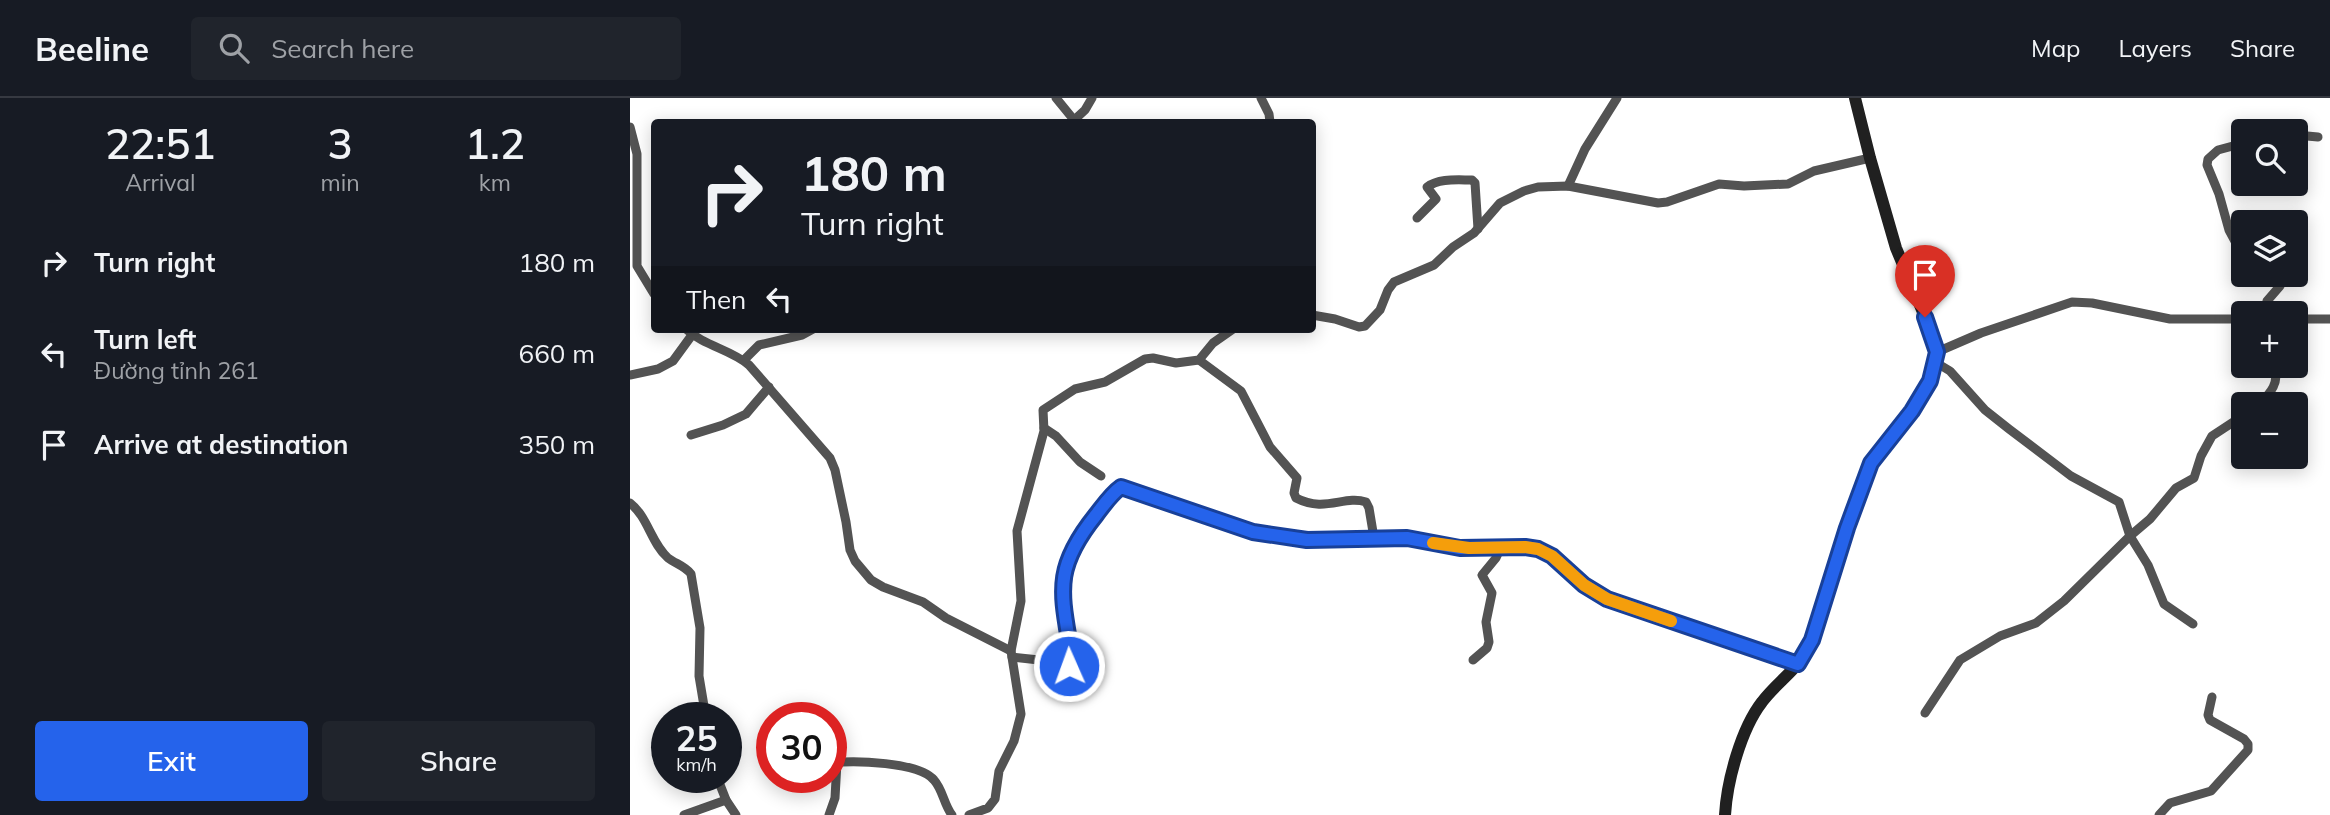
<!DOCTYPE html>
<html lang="en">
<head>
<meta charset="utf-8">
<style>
  :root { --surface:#171b24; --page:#20242c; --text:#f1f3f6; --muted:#9ea1a6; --line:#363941; --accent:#2563eb }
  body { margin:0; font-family:Mulish,sans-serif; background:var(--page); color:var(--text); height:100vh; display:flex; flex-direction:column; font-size:26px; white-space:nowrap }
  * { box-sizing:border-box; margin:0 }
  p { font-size:23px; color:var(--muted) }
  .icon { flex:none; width:38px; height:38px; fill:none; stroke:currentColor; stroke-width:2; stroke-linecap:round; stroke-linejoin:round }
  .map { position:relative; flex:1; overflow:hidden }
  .panel { display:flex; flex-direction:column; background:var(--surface); width:630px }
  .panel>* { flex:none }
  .banner { position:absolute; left:21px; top:21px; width:665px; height:214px; border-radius:7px; box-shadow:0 4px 18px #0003; background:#171b24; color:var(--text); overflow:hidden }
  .buttons { position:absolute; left:1601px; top:21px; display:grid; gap:14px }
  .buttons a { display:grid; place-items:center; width:77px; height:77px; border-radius:7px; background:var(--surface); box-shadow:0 4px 18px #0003; font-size:35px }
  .speed { position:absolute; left:21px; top:604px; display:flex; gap:14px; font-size:35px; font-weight:700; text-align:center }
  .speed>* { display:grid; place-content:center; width:91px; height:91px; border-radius:50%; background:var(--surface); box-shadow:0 4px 18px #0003; line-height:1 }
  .speed small { font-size:18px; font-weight:400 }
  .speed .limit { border:10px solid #d22; background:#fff; color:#111 }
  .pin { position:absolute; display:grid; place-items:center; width:60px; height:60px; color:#fff; margin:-72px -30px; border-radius:50% 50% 50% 0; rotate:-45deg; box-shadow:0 0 7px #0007 }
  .pin .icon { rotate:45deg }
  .me { position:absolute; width:77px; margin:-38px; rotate:358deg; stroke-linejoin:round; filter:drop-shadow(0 0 5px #0008) }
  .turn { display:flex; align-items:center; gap:24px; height:147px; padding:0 35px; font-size:32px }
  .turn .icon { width:91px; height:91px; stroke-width:2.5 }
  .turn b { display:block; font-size:49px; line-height:60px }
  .then { display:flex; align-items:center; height:66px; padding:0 35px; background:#0003; gap:14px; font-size:26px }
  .eta { display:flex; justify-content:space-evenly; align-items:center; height:119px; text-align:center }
  .eta b { font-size:42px; font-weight:600; line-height:49px }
  .action { display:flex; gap:14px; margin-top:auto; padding:14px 35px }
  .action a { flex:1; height:80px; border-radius:7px; background:var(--accent); color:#fff; font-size:28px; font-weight:600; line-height:80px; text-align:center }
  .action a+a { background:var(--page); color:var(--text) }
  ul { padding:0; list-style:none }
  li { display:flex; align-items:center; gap:21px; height:91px; padding:0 35px }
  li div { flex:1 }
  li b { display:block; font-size:26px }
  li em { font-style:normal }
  header { display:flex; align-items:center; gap:42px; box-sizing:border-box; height:98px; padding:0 35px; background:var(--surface); border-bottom:2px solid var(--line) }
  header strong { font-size:33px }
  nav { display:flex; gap:38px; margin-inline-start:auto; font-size:24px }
  .search { width:490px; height:63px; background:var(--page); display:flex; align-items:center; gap:18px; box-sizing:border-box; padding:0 24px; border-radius:7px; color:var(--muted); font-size:26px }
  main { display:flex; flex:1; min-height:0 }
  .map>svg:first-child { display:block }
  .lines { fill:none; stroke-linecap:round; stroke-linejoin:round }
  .minor { stroke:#535353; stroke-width:9 }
  .secondary { stroke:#202020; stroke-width:12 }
  .route-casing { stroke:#184099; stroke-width:18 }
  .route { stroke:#2563eb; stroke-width:12 }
  .slow { stroke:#f59e0b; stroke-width:12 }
</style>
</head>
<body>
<header>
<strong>Beeline</strong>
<div class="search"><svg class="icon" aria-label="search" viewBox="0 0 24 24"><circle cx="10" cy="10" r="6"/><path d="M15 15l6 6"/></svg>Search here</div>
<nav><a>Map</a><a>Layers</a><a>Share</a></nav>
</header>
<main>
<section class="panel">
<div class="eta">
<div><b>22:51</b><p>Arrival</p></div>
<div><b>3</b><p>min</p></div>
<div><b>1.2</b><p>km</p></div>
</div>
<ul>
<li><svg class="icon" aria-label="right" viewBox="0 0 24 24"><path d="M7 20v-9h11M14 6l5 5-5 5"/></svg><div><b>Turn right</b></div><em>180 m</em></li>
<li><svg class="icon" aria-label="left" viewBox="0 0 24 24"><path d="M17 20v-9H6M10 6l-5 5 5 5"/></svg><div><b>Turn left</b><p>Đường tỉnh 261</p></div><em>660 m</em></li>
<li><svg class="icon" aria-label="arrive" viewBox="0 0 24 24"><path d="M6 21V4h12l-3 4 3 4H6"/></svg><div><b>Arrive at destination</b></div><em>350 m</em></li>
</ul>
<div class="action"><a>Exit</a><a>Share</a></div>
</section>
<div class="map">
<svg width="1700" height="717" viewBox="0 0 1700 717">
  <rect width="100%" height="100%" fill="#fff"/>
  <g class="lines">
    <g class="minor">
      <polyline points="426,0 444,22"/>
      <polyline points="631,0 639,16 640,24"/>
      <polyline points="442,24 455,12 462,0"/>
      <polyline points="0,29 7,56 7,168 24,196"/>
      <polyline points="1666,37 1688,39"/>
      <polyline points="1614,45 1588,52 1578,61 1577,67 1589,96 1599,132 1614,160"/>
      <polyline points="938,88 955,51 987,0"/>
      <path d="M787,120L806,101L797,89C809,80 827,82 842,82L845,85L848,131"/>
      <polyline points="1630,177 1647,184 1650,188 1637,203 1634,215"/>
      <polyline points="682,217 705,221 729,229 735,228 750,212 758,192 764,184 804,167 823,149 844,135 870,105 894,93 908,89 938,88 1028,105 1037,104 1089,86 1114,88 1158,86 1184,73 1240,60"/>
      <polyline points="1666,221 1700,221"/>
      <path d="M56,231C74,248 100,251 119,267L200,360L205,372L216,424L220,452L225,463L241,482L253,489L293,504L316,520L381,553"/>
      <polyline points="1307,254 1351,235 1442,204 1462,205 1540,221 1614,221"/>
      <polyline points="114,262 129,247 172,237 183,231"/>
      <path d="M569,262L611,293L640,349L667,380L664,395L666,400C695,415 714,397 736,404L739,410L744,440"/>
      <polyline points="1305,264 1320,273 1355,312 1379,331 1441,378 1489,404 1500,438 1518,467 1534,506 1563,526"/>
      <polyline points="0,277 28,271 43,263 62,237"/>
      <path d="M1629,306C1641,295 1650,284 1644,268"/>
      <polyline points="414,330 426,338 450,364 471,378"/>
      <polyline points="61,337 93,327 116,316 139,289"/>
      <path d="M0,405C18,419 21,445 38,460C46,466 55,468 61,476L70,530L69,578L76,620"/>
      <path d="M382,559L409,562L433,570L440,566L442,561C432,496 421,473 466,417C473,408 481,396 491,389L623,434L677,442L777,440L830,450L895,449L908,451L922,458L954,487L977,501L1168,566"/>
      <polyline points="843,562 857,550 859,544 856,524 862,495 852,477 866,460 871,449"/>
      <polyline points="1295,615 1330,562 1370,538 1406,525 1434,503 1500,438 1520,421 1546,390 1564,380 1571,358 1582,338 1614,317"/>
      <path d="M201,665C224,662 289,664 304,682C313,692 314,707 322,717"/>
      <polyline points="87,679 96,702 106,717"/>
      <polyline points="54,717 96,702"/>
      <polyline points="199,717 205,700 207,664"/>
      <polyline points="339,717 358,710 365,701 369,673 384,643 391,616 381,553 391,503 387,433 414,333 413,312 445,291 475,284 515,261 523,260 546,265 569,262 583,245 603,231"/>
      <polyline points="1529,717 1540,705 1581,693 1618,652 1618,646 1614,641 1580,622 1578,617 1582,599"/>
    </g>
    <path class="secondary" d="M1095,717C1097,683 1111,631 1132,604C1146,585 1167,572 1178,551L1217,430L1241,365L1294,295L1300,283L1307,254L1295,219L1266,150L1240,60L1225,0"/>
  </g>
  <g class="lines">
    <g class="route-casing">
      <path id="route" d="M439,568L442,561C432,496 421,473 466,417C473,408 481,396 491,389L623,434L677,442L777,440L830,450L895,449L908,451L922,458L954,487L977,501L1168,566L1182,542L1217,430L1241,365L1282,313L1300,283L1307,254L1295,219"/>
    </g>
    <use href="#route" class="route"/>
    <polyline class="slow" points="803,445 839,450 895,449 908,451 922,458 954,487 977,501 1041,523"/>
  </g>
</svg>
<div class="buttons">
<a><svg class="icon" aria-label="search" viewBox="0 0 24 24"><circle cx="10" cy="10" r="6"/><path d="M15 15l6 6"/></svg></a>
<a><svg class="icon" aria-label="layers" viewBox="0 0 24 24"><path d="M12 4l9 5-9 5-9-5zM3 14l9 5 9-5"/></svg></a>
<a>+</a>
<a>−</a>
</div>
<div class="speed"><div>25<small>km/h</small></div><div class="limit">30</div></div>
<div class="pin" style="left:1295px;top:219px;background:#d93025"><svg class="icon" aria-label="arrive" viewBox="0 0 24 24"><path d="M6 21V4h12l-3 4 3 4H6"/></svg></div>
<svg class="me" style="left:439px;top:568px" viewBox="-20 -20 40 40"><circle r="17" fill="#2563eb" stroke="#fff" stroke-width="3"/><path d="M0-11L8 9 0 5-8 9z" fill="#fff"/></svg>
<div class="banner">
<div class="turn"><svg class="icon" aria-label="right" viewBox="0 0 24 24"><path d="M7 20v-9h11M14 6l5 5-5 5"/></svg><div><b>180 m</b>Turn right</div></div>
<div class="then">Then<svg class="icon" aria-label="left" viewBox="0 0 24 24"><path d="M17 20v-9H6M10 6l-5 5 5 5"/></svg></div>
</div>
</div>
</main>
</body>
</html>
